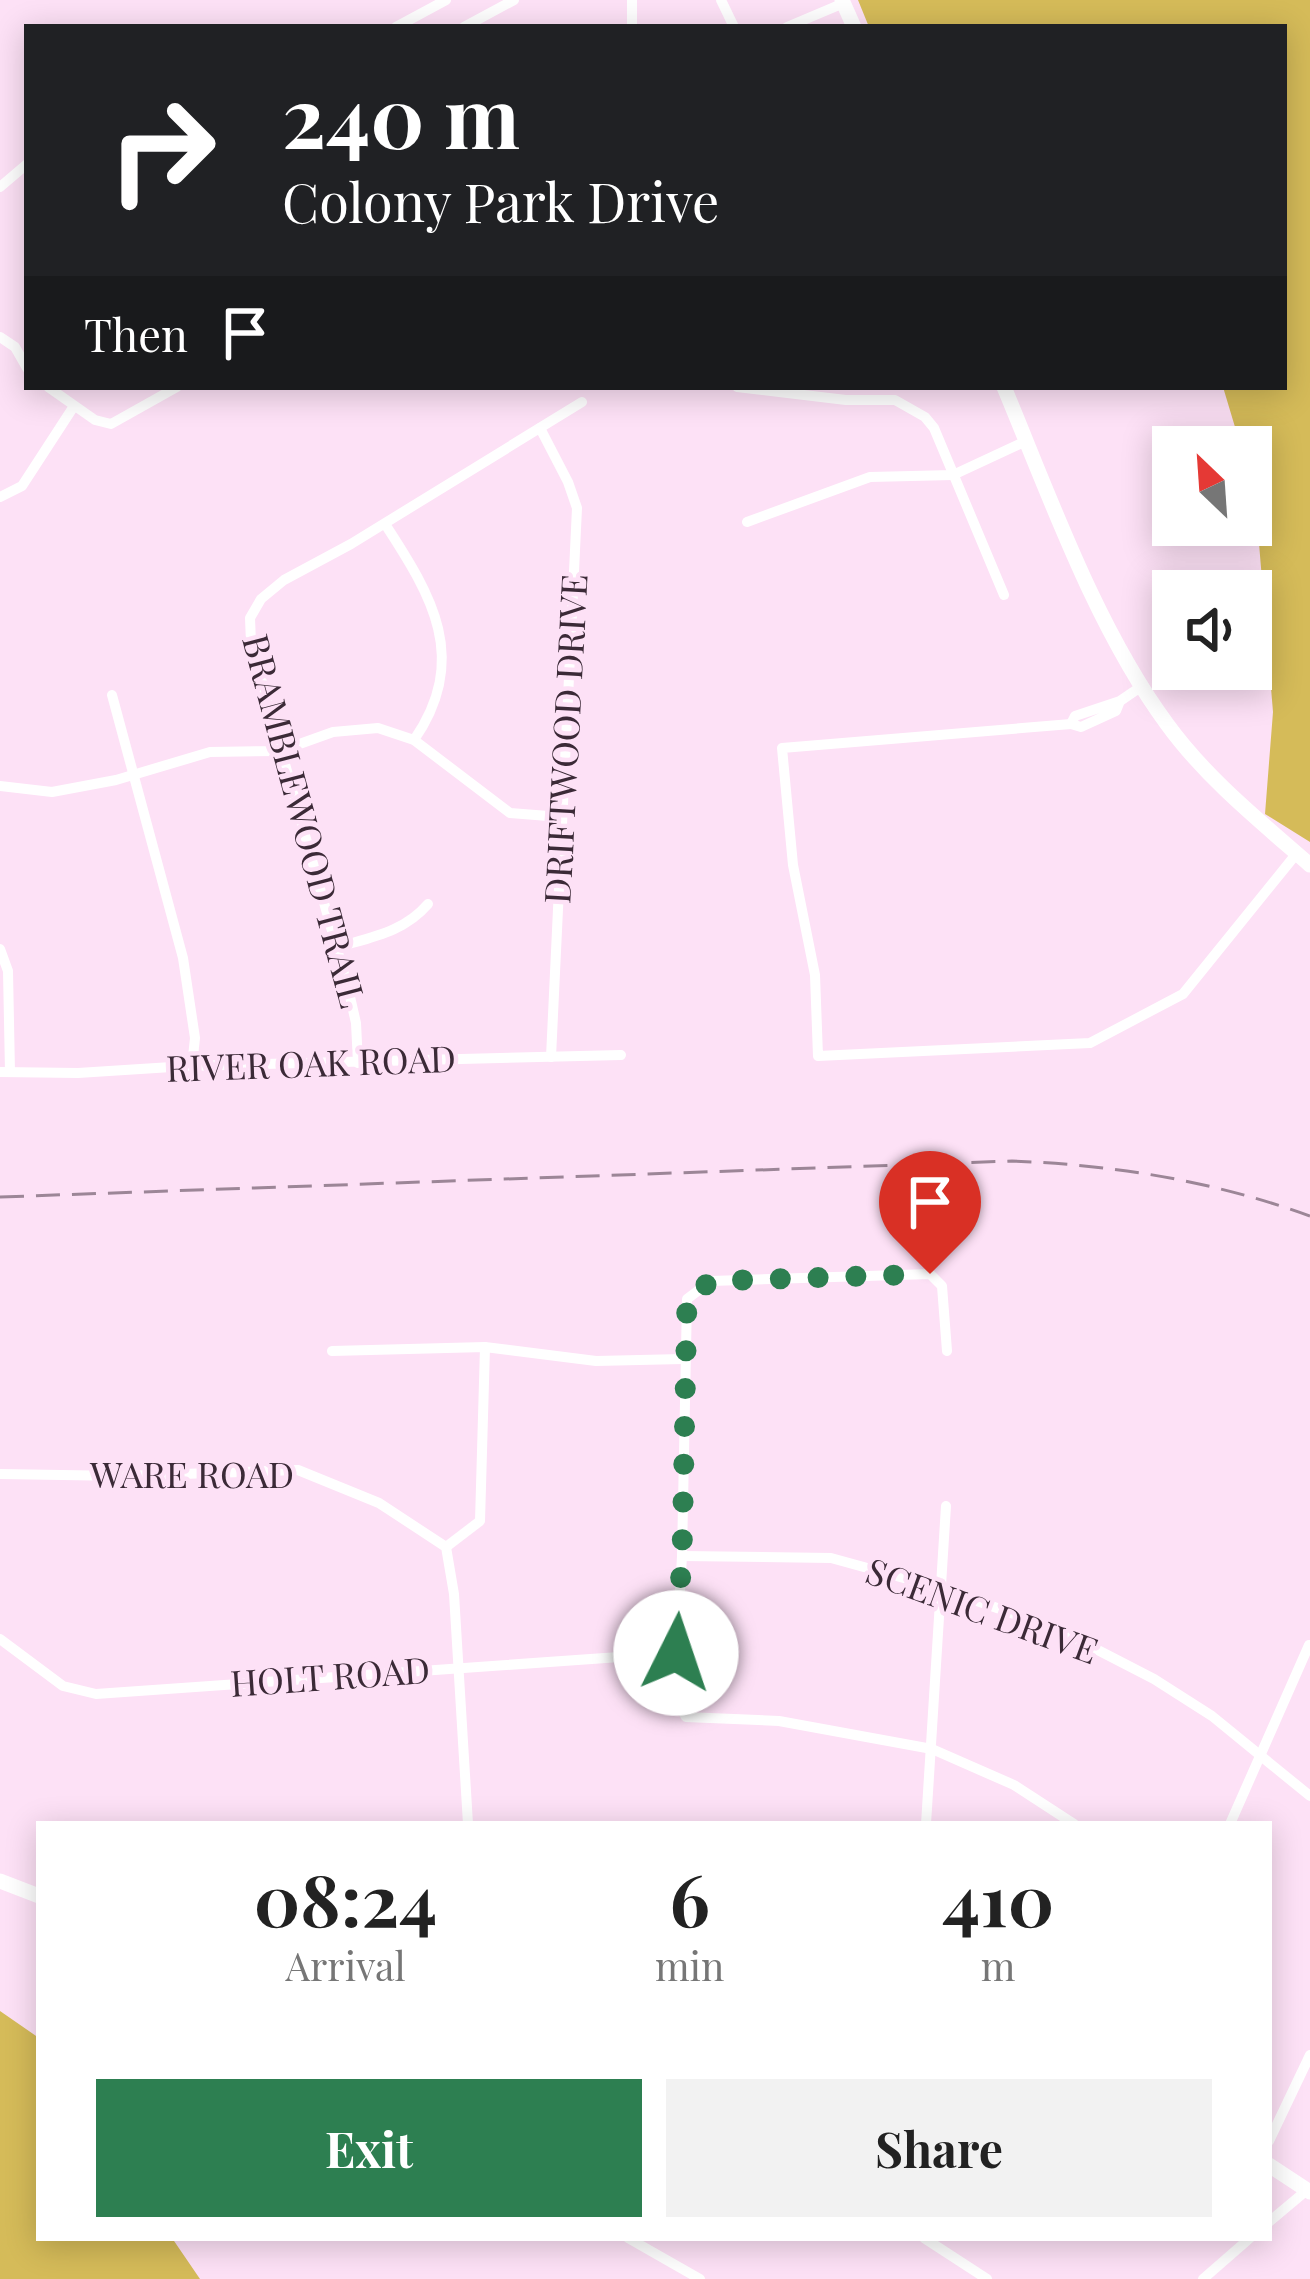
<!DOCTYPE html>
<html lang="en">
<head>
<meta charset="utf-8">
<style>
  :root { --surface:#fff; --page:#f2f2f2; --text:#222; --muted:#767676; --accent:#2d7f51 }
  body { margin:0; font-family:"Playfair Display",serif; background:var(--page); color:var(--text); height:100vh; display:flex; flex-direction:column; font-size:45px; white-space:nowrap }
  * { box-sizing:border-box; margin:0 }
  p { font-size:39px; color:var(--muted) }
  .icon { flex:none; width:66px; height:66px; fill:none; stroke:currentColor; stroke-width:2; stroke-linecap:round; stroke-linejoin:round }
  .map { position:relative; flex:1; overflow:hidden }
  .side { position:absolute; left:36px; top:1821px; width:1236px; height:420px; display:flex; flex-direction:column; background:var(--surface); border-radius:0px; box-shadow:0 6px 30px #0003 }
  .side>* { flex:none }
  .hud { position:absolute; left:24px; top:24px; width:1263px; height:366px; border-radius:0px; box-shadow:0 6px 30px #0003; background:#202124; color:#fff; overflow:hidden }
  .needle { width:78px; rotate:335deg }
  .buttons { position:absolute; left:1152px; top:426px; display:grid; gap:24px }
  .buttons a { display:grid; place-items:center; width:120px; height:120px; border-radius:0px; background:var(--surface); box-shadow:0 6px 30px #0003; font-size:60px }
  .pin { position:absolute; display:grid; place-items:center; width:102px; height:102px; color:#fff; margin:-123px -51px; border-radius:50% 50% 50% 0; rotate:-45deg; box-shadow:0 0 12px #0007 }
  .pin .icon { rotate:45deg }
  .me { position:absolute; width:132px; margin:-66px; rotate:4deg; stroke-linejoin:round; filter:drop-shadow(0 0 9px #0008) }
  .turn { display:flex; align-items:center; gap:42px; height:252px; padding:0 60px; font-size:54px }
  .turn .icon { width:156px; height:156px; stroke-width:2.5 }
  .turn b { display:block; font-size:84px; line-height:102px }
  .then { display:flex; align-items:center; height:114px; padding:0 60px; background:#0003; gap:24px; font-size:45px }
  .eta { display:flex; justify-content:space-evenly; align-items:center; height:204px; text-align:center }
  .eta b { font-size:72px; font-weight:700; line-height:84px }
  .primary-button { display:flex; gap:24px; margin-top:auto; padding:24px 60px }
  .primary-button a { flex:1; height:138px; border-radius:0px; background:var(--accent); color:#fff; font-size:48px; font-weight:700; line-height:138px; text-align:center }
  .primary-button a+a { background:var(--page); color:var(--text) }
  .map>svg:first-child { display:block }
  .green { fill:#d5bb59 }
  .lines { fill:none; stroke-linecap:round; stroke-linejoin:round }
  .street { stroke:#fff; stroke-width:10 }
  .secondary { stroke:#fff; stroke-width:15 }
  .rail { stroke:#9c8697; stroke-width:3; stroke-dasharray:24 12; stroke-linecap:butt }
  .route { stroke:#2d7f51; stroke-width:21; stroke-dasharray:0 37.8 }
  .labels { text-anchor:middle; stroke-width:9; stroke-linejoin:round; paint-order:stroke }
  .street-label { font-size:36px; fill:#3b2a37; stroke:#fde1f6 }
</style>
</head>
<body>
<div class="map">
<svg width="1310" height="2279" viewBox="0 0 1310 2279">
  <rect width="100%" height="100%" fill="#fde1f6"/>
  <g class="green">
    <polygon points="858,0 1310,0 1310,842 1265,814 1273,712 1251,447 1241,447 1223,387 1284,387 1284,27 869,27"/>
    <polygon points="0,2011 39,2038 39,2238 172,2238 200,2279 0,2279"/>
  </g>
  <g class="lines">
    <g class="street">
      <polyline points="721,0 734,27"/>
      <polyline points="396,27 446,0"/>
      <polyline points="464,27 514,0"/>
      <polyline points="632,27 632,0"/>
      <polyline points="787,27 844,3"/>
      <polyline points="0,187 27,164"/>
      <polyline points="0,337 15,347 27,368"/>
      <polyline points="48,387 95,420 111,424 177,387"/>
      <polyline points="737,387 846,400 895,400 925,417 934,428 1004,595"/>
      <polyline points="540,428 568,482 577,508 551,1057"/>
      <polyline points="0,497 22,486 74,406"/>
      <polyline points="747,522 870,477 953,475 1026,441"/>
      <path d="M385,524C432,596 470,659 414,740"/>
      <polyline points="112,695 183,958 195,1038 192,1066"/>
      <polyline points="1120,701 1116,711 1081,727 1071,724 1075,716 1120,701 1142,686"/>
      <polyline points="1071,724 782,748 793,865 815,975 818,1056 1090,1043 1183,994 1297,853"/>
      <polyline points="0,786 52,792 116,780 210,752 280,751 333,732 378,728 414,740 510,813 561,817"/>
      <path d="M338,947C372,937 404,932 428,904"/>
      <polyline points="0,949 8,971 10,1072"/>
      <polyline points="358,1063 356,1023 348,988 251,643 250,618 261,599 284,580 351,544 582,402"/>
      <polyline points="0,1072 78,1073 187,1066 621,1055"/>
      <polyline points="332,1351 485,1347 596,1361 683,1359"/>
      <polyline points="947,1351 942,1286 930,1274 711,1281 687,1299 682,1556 674,1696 686,1717 779,1721 932,1749 1014,1785 1074,1824"/>
      <polyline points="0,1474 123,1476 298,1470 379,1503 446,1547 454,1594 468,1824"/>
      <polyline points="446,1547 480,1521 485,1347"/>
      <polyline points="682,1556 831,1558 940,1588 1057,1629 1154,1679 1212,1716 1310,1796"/>
      <polyline points="0,1639 63,1686 96,1694 676,1653"/>
      <polyline points="926,1824 946,1506"/>
      <polyline points="1230,1824 1309,1645"/>
      <polyline points="1269,2141 1310,2055"/>
      <polyline points="1269,2222 1307,2190"/>
      <polyline points="628,2238 700,2279"/>
      <polyline points="924,2238 987,2279"/>
      <polyline points="1203,2279 1250,2238"/>
    </g>
    <g class="secondary">
      <polyline points="842,0 854,27"/>
      <path d="M1004,387C1050,497 1096,628 1167,724C1206,778 1261,822 1310,865"/>
      <polyline points="0,1881 39,1896"/>
      <polyline points="1269,2165 1310,2192"/>
    </g>
    <path class="rail" d="M0,1197L1012,1161C1116,1165 1213,1181 1310,1216"/>
  </g>
  <g class="lines">
    <polyline class="route" points="676,1653 682,1556 687,1299 711,1281 930,1274"/>
  </g>
  <g class="labels">
    <g class="street-label">
      <text transform="translate(566 739) rotate(-87)" y="13">DRIFTWOOD DRIVE</text>
      <text transform="translate(304 821) rotate(75)" y="13">BRAMBLEWOOD TRAIL</text>
      <text transform="translate(311 1064) rotate(-2)" y="13">RIVER OAK ROAD</text>
      <text x="192" y="1488">WARE ROAD</text>
      <text transform="translate(982 1611) rotate(20)" y="13">SCENIC DRIVE</text>
      <text transform="translate(330 1677) rotate(-4)" y="13">HOLT ROAD</text>
    </g>
  </g>
</svg>
<div class="buttons">
<a><svg class="needle" viewBox="-14 -14 28 28"><path d="M0-13l5 13h-10z" fill="#e53935"/><path d="M0 13l5-13h-10z" fill="#767676"/></svg></a>
<a><svg class="icon" aria-label="sound" viewBox="0 0 24 24"><path d="M4 9h4l5-4v14l-5-4H4zM17 9q2 3 0 6"/></svg></a>
</div>
<div class="pin" style="left:930px;top:1274px;background:#d93025"><svg class="icon" aria-label="arrive" viewBox="0 0 24 24"><path d="M6 21V4h12l-3 4 3 4H6"/></svg></div>
<svg class="me" style="left:676px;top:1653px" viewBox="-20 -20 40 40"><circle r="19" fill="#fff"/><path d="M0-13L10 11 0 6-10 11z" fill="#2d7f51"/></svg>
<div class="hud">
<div class="turn"><svg class="icon" aria-label="right" viewBox="0 0 24 24"><path d="M7 20v-9h11M14 6l5 5-5 5"/></svg><div><b>240 m</b>Colony Park Drive</div></div>
<div class="then">Then<svg class="icon" aria-label="arrive" viewBox="0 0 24 24"><path d="M6 21V4h12l-3 4 3 4H6"/></svg></div>
</div>
<section class="side">
<div class="eta">
<div><b>08:24</b><p>Arrival</p></div>
<div><b>6</b><p>min</p></div>
<div><b>410</b><p>m</p></div>
</div>
<div class="primary-button"><a>Exit</a><a>Share</a></div>
</section>
</div>
</body>
</html>
